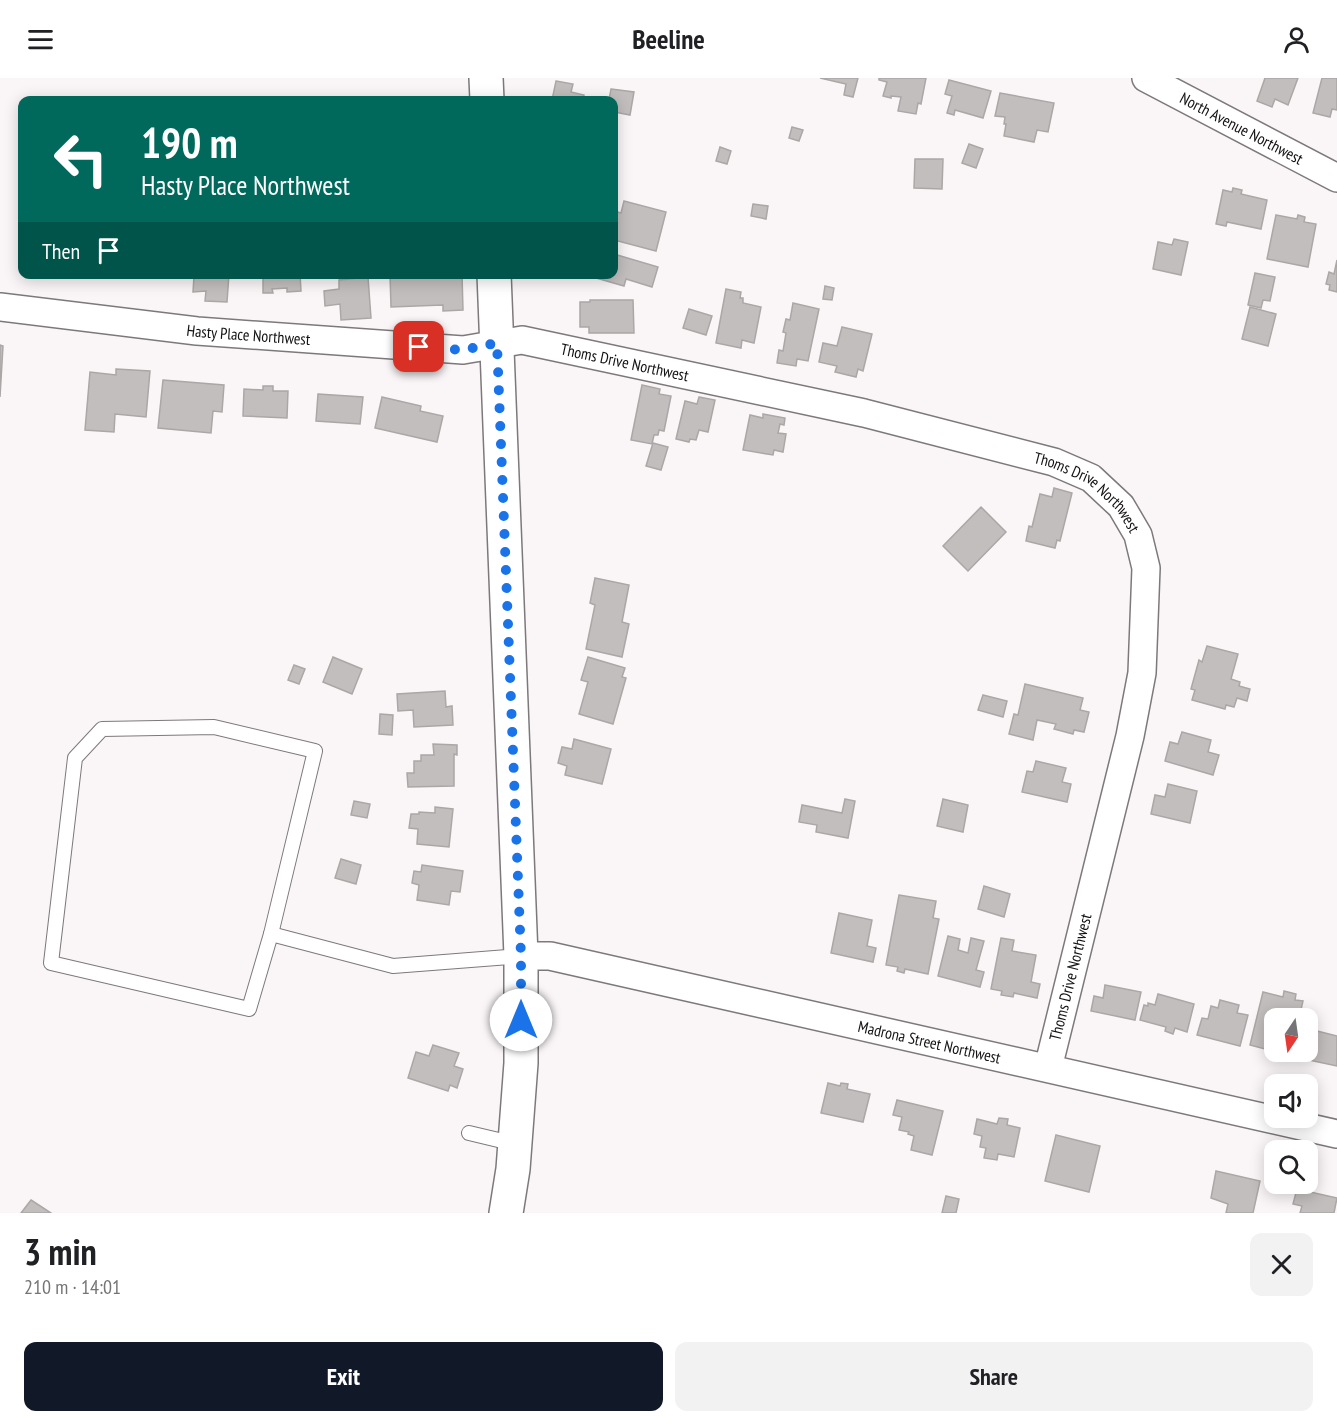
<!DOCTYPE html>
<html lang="en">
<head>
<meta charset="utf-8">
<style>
  :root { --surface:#fff; --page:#f2f2f2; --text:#202124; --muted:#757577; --accent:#111827 }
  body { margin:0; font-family:"PT Sans Narrow",sans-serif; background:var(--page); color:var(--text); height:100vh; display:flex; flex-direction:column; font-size:22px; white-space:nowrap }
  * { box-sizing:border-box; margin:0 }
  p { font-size:20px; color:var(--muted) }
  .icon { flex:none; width:33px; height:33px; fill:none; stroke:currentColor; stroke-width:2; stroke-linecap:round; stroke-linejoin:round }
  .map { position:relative; height:1135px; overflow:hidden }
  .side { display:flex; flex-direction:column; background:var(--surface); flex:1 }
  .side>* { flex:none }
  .top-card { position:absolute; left:18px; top:18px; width:600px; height:183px; border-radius:12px; box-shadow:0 3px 15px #0003; background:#00695c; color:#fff; overflow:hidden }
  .needle { width:39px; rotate:193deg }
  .buttons { position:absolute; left:1264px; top:930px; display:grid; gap:12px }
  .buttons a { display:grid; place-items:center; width:54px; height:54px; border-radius:12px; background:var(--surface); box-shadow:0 3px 15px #0003; font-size:30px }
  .pin { position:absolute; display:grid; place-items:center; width:51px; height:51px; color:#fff; margin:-26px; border-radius:12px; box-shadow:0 3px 9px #0006 }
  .me { position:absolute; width:66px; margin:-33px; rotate:0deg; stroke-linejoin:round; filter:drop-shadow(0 0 4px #0008) }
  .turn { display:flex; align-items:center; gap:21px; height:126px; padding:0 24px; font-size:27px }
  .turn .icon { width:78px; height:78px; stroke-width:2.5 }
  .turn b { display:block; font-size:42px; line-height:51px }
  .then { display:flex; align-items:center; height:57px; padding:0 24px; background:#0003; gap:12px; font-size:22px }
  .round { display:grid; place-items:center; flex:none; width:63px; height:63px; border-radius:12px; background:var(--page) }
  .summary { display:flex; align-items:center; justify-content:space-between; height:102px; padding:0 24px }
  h1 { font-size:36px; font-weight:700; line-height:45px }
  .primary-button { display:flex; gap:12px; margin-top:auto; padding:12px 24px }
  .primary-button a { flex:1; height:69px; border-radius:12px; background:var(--accent); color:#fff; font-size:24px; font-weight:700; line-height:69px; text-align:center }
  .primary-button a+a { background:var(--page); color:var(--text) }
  header { display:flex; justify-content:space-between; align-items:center; height:78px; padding:0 24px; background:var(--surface); font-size:27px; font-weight:700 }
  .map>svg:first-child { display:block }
  .building { fill:#c2bebd; stroke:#aba7a6; stroke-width:1.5 }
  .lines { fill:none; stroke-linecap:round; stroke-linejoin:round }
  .lane-casing { stroke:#7d797a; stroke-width:16 }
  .street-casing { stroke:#7d797a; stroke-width:30 }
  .secondary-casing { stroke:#7d797a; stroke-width:36 }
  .lane { stroke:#fff; stroke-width:14 }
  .street { stroke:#fff; stroke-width:27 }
  .secondary { stroke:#fff; stroke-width:33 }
  .route { stroke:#1a73e8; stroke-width:10; stroke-dasharray:0 18 }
  .labels { text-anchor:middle; stroke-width:6; stroke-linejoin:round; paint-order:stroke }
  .street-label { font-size:16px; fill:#121011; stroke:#fff }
</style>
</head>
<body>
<header><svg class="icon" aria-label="menu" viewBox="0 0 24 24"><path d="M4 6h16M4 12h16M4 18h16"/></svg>Beeline<svg class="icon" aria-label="person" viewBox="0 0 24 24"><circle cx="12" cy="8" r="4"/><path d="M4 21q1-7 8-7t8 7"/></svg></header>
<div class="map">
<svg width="1337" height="1135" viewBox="0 0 1337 1135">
  <rect width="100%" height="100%" fill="#faf6f7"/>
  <g class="building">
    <polygon points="820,0 858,0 853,19 844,17 846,6"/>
    <polygon points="879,0 926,0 921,26 918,25 916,36 898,33 901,19 891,18 891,20 883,18 887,4 879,2"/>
    <polygon points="1265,0 1298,0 1288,27 1275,21 1272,29 1257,23"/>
    <polygon points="1322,0 1337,0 1337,32 1332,31 1330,39 1313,35"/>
    <polygon points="949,2 991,13 983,40 955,32 954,37 947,35 952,18 945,16"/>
    <polygon points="556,3 573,6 571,14 584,17 583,22 552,22"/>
    <polygon points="611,11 634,14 630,37 614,34 614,22 609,22"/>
    <polygon points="1000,15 1054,25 1048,54 1037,52 1034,64 1004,58 1006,46 1004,46 1005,39 995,38"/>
    <polygon points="792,49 803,52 799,63 789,60"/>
    <polygon points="969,66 983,71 976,90 962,85"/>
    <polygon points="720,69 731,73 727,86 716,83"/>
    <polygon points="915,81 943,81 942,111 914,110"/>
    <polygon points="1233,110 1242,112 1241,116 1267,122 1261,151 1227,144 1226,148 1216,146 1223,112 1232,114"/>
    <polygon points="624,123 666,134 656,173 614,162 614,133 621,135"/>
    <polygon points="753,126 768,128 766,141 751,138"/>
    <polygon points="1276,137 1297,141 1298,137 1305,139 1304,144 1316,146 1308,189 1267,181"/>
    <polygon points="1174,161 1188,164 1181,197 1153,191 1158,164 1172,167"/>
    <polygon points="614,176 658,189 652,209 626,201 624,208 596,200 597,196 614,196"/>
    <polygon points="1337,182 1337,214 1329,212 1330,207 1326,206 1329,194 1334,196"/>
    <polygon points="1255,195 1275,199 1270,223 1263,222 1261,230 1248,227"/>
    <polygon points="186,196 229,196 227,224 205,223 206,213 193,214 194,198 185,199"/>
    <polygon points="263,196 300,196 301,213 287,214 287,210 272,211 273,215 263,215"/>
    <polygon points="462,196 463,232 443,233 443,227 391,229 390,197"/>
    <polygon points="368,199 371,240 341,242 340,226 325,228 324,213 339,211 339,202"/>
    <polygon points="825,208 834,210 832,222 823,221"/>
    <polygon points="726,211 741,214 740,220 743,220 743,225 761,229 754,265 742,262 741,270 716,265"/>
    <polygon points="590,222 633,222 634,255 589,255 589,249 580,249 580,224 590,224"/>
    <polygon points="793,225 819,231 808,283 797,281 796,288 777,285 779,272 783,273 786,255 783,254 786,241 790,242"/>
    <polygon points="1250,229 1276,236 1268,268 1242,261"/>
    <polygon points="689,231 712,238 706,257 683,250"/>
    <polygon points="842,249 872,256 863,293 858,291 856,299 835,294 837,288 819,284 823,265 837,268"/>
    <polygon points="0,267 3,268 0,319"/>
    <polygon points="116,291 150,293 146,339 115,336 114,354 85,352 90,294 116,297"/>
    <polygon points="163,302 224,307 222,334 213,333 211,355 158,350"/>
    <polygon points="642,307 660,311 659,316 671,318 664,353 659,352 658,357 654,357 652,366 631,362"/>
    <polygon points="263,308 273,308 273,313 288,313 287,340 243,338 244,311 263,312"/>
    <polygon points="318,316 363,319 360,346 316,343"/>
    <polygon points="382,319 421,328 420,333 443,338 437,364 375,350"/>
    <polygon points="699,319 715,322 708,354 699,352 696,362 690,361 689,364 676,361 685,323 697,326"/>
    <polygon points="763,336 785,340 784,347 780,346 778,355 786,356 783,374 774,372 773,377 743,372 750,337 763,340"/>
    <polygon points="653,365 668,369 661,392 646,388"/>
    <polygon points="1054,410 1072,415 1060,463 1057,462 1055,470 1026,463 1029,448 1032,449 1040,416 1052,419"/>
    <polygon points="981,429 1006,454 968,493 943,468"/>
    <polygon points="595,500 629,507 622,544 629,546 622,579 586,571 595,527 590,525"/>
    <polygon points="1207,568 1238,576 1231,601 1240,604 1239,608 1250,611 1247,623 1237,620 1234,629 1226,627 1225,631 1192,622 1195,612 1191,611 1199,582 1202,584"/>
    <polygon points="333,579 362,591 352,616 323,604"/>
    <polygon points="588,579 625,590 622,599 626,600 613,646 579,636 588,604 581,602"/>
    <polygon points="294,587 305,591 299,606 288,602"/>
    <polygon points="1025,606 1083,620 1080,632 1089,634 1084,654 1074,652 1073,656 1054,651 1056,646 1037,642 1033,662 1009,656 1014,636 1018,637"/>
    <polygon points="445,613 446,629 452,628 453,647 414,649 413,632 398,633 397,616"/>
    <polygon points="983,617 1007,623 1003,639 978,632"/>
    <polygon points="380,636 393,637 392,657 379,656"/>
    <polygon points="1182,654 1211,662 1208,674 1219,677 1213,697 1165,683 1170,664 1178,666"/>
    <polygon points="574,661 611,671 602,706 565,697 567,688 558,685 562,669 572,671"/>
    <polygon points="433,666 457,667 457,677 454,676 454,708 408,709 407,695 414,695 414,683 421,683 421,677 434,677"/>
    <polygon points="1036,683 1066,690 1062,704 1071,706 1067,724 1022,714 1027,693 1033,694"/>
    <polygon points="1168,706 1197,713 1190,745 1151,736 1155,717 1165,719"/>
    <polygon points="845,721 855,723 848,760 816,754 817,747 799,744 802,727 842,735"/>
    <polygon points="943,721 968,727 963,754 937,748"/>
    <polygon points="354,723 370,726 367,740 351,737"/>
    <polygon points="435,729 453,731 449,769 417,766 418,751 409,750 411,736 419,736 419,734 435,735"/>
    <polygon points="341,781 361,787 356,806 335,800"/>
    <polygon points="422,787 463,793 460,814 451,813 449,827 417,822 419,807 412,805 414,793 421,794"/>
    <polygon points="984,808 1010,816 1004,839 978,831"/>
    <polygon points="899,817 936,823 933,840 939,841 928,896 905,891 904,895 897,893 898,889 886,887"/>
    <polygon points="839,835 872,842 867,868 876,870 873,884 831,875"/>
    <polygon points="948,858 960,861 958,872 968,875 971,860 984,863 976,892 984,894 980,909 938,898"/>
    <polygon points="1001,860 1014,862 1012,873 1036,877 1031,904 1040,906 1037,920 1014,915 1013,919 1001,917 1002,913 991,911"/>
    <polygon points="1105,907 1141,914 1135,942 1091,933 1094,918 1103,920"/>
    <polygon points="1284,913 1296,916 1295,922 1303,923 1300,936 1304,937 1303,940 1275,940 1275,974 1296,974 1294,979 1280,976 1279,980 1268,978 1269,972 1250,967 1263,914 1283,919"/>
    <polygon points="1158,916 1194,926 1187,954 1175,950 1173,956 1165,953 1166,949 1140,942 1144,927 1148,928 1148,925 1155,927"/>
    <polygon points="1220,922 1239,927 1237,935 1248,937 1240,968 1197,957 1202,940 1208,941 1211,928 1218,930"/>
    <polygon points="1317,953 1337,958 1337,988 1304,981 1306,974 1308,974 1308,966 1314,967"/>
    <polygon points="433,967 459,975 454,988 463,991 457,1010 450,1007 448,1013 408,1000 416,974 429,978"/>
    <polygon points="828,1005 840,1008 841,1005 848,1006 847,1011 870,1016 863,1044 821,1035"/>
    <polygon points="897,1022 943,1033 932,1077 911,1072 914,1058 908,1056 909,1054 899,1052 902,1039 893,1037"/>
    <polygon points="999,1040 1008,1041 1007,1047 1020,1050 1014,1079 998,1076 997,1082 984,1080 986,1070 980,1069 982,1058 974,1056 977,1041 997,1046"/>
    <polygon points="1056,1057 1100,1068 1089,1114 1045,1103"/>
    <polygon points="1216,1093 1260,1103 1253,1135 1226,1135 1228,1126 1211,1120"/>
    <polygon points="1297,1111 1337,1120 1334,1135 1300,1135 1302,1128 1293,1126"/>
    <polygon points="946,1118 959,1121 956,1135 942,1135"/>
    <polygon points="31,1122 51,1135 21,1135"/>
  </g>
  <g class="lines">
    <g class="lane-casing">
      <g id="lane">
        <polygon points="214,649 315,673 271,856 249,931 51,885 75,680 102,651"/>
        <polyline points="271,856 393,888 521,878"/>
        <polyline points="469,1055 515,1066"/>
      </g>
    </g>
    <g class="street-casing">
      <g id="street">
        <path id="s1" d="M1146,0L1337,100"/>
        <path id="s2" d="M0,229L197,253L463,272L522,262L864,335L1054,384L1091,400L1121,428L1138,457L1146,490L1142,595L1130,658L1048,990"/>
        <path id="s3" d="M521,878H550L1337,1056"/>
      </g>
    </g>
    <g class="secondary-casing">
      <g id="secondary">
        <polyline points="486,0 487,22"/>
        <polyline points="494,196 521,878 521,985 513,1091 506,1135"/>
      </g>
    </g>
    <use href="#lane" class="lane"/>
    <use href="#street" class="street"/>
    <use href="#secondary" class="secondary"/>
  </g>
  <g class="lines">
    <polyline class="route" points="419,269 463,272 497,265 521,878 521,942"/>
  </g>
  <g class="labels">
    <g class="street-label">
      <text dy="6" stroke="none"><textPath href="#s1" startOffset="108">North Avenue Northwest</textPath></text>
      <text dy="6" stroke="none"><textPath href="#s2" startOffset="250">Hasty Place Northwest</textPath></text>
      <text dy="6" stroke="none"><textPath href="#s2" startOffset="630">Thoms Drive Northwest</textPath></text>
      <text dy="6" stroke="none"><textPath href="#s2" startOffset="1116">Thoms Drive Northwest</textPath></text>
      <text transform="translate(1070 899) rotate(-76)" y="6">Thoms Drive Northwest</text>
      <text dy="6" stroke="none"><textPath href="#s3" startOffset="418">Madrona Street Northwest</textPath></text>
    </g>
  </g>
</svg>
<div class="buttons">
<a><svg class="needle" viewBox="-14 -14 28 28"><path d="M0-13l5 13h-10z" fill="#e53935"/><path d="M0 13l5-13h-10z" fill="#757577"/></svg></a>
<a><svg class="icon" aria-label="sound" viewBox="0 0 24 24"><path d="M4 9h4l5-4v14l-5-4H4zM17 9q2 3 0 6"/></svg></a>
<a><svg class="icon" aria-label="search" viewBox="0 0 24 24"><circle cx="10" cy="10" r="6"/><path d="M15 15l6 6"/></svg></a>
</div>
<div class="pin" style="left:419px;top:269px;background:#d93025"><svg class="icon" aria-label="arrive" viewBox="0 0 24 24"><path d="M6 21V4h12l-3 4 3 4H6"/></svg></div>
<svg class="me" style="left:521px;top:942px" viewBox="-20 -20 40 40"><circle r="19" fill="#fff"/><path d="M0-13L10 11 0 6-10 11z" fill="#1a73e8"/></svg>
<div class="top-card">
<div class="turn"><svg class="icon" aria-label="left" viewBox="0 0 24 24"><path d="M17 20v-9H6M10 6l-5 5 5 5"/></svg><div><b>190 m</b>Hasty Place Northwest</div></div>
<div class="then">Then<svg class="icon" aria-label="arrive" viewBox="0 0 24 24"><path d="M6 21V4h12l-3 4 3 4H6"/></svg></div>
</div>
</div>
<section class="side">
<div class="summary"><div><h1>3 min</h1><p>210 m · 14:01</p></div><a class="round"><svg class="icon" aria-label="close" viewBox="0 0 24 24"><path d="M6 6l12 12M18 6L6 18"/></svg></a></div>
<div class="primary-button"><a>Exit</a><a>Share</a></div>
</section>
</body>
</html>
